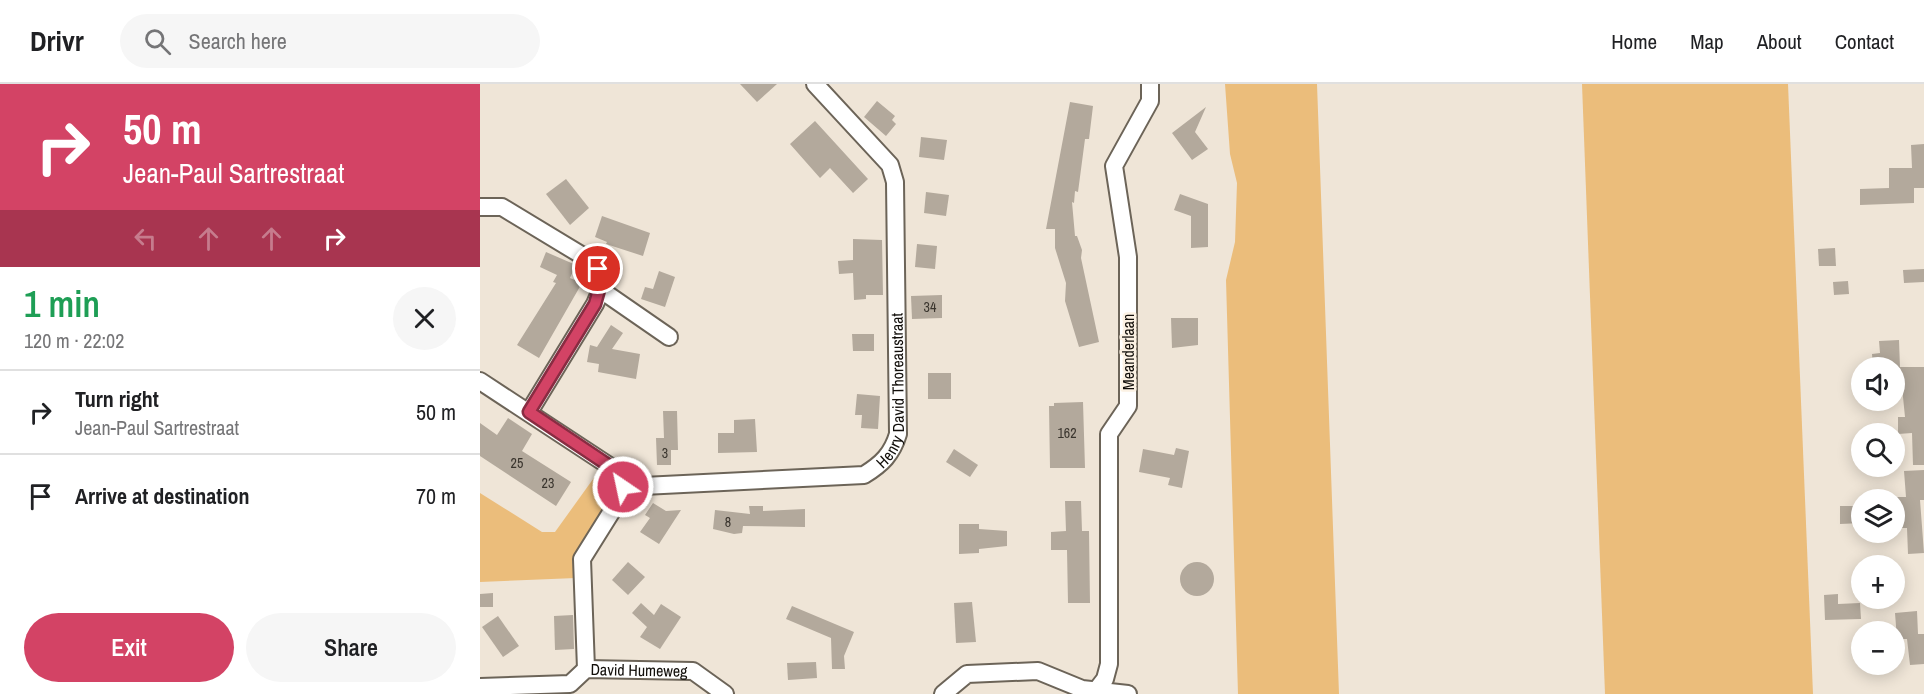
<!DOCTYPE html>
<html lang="en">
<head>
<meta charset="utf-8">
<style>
  :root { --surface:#fff; --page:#f6f6f6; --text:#202124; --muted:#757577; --line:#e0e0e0; --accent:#d34365 }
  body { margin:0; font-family:"Archivo Narrow",sans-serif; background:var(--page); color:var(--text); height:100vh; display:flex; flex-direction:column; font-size:22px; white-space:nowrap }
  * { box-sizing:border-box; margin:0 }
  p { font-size:20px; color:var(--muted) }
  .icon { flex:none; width:33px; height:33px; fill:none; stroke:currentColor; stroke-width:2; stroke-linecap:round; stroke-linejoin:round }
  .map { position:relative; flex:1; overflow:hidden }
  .panel { display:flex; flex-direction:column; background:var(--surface); width:480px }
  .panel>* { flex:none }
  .banner { background:#d34365; color:#fff; overflow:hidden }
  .tools { position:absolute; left:1371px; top:273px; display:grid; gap:12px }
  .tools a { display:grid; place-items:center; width:54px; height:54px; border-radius:50%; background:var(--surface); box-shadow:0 3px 15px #0003; font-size:30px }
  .pin { position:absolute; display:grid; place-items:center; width:51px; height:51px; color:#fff; margin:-26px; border:3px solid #fff; border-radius:50%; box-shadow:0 2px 6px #0007 }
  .me { position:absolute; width:66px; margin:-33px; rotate:326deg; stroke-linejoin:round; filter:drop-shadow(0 0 4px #0008) }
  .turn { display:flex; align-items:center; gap:21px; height:126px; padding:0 24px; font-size:27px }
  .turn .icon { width:78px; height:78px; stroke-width:2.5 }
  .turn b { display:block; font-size:42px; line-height:51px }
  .lanes { display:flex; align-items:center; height:57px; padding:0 24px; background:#0003; justify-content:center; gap:30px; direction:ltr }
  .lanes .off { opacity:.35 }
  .round { display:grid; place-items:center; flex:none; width:63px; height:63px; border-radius:32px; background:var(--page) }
  .head { display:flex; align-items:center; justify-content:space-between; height:102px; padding:0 24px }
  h1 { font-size:36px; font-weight:600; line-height:45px; color:#1e9e55 }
  .cta { display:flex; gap:12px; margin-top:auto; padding:12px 24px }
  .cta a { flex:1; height:69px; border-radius:36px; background:var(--accent); color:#fff; font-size:24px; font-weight:600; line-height:69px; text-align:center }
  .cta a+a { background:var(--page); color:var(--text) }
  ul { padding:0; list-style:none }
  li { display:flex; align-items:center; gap:18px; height:84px; padding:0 24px; border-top:2px solid var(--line) }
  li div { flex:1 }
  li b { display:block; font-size:22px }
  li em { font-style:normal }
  header { display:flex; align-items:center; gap:36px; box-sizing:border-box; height:84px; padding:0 30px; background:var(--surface); border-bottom:2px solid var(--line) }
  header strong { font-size:28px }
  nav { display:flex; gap:33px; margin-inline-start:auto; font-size:21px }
  .search { width:420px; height:54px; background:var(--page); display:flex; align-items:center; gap:15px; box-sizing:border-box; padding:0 21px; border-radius:33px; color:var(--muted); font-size:22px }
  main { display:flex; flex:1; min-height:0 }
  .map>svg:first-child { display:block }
  .green { fill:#ebbd7b }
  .building { fill:#b3a99c }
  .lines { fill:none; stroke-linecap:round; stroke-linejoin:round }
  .minor-casing { stroke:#6c6458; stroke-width:20 }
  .minor { stroke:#fff; stroke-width:16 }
  .route-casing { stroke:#892c42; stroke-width:15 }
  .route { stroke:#d34365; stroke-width:10 }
  .labels { text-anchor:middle; stroke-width:5; stroke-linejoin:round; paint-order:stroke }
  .number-label { font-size:14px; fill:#3a352e }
  .street-label { font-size:16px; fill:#110e0a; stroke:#fcf2e4 }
</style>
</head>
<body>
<header>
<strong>Drivr</strong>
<div class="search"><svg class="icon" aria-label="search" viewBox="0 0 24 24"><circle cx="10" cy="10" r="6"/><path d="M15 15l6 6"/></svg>Search here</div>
<nav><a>Home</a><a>Map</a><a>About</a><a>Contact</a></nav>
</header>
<main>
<section class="panel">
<div class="banner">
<div class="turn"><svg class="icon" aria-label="right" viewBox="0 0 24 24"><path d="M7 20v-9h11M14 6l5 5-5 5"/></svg><div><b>50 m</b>Jean-Paul Sartrestraat</div></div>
<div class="lanes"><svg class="icon off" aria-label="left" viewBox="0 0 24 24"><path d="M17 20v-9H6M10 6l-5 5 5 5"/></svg><svg class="icon off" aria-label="ahead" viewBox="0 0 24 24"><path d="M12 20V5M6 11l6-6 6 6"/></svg><svg class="icon off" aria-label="ahead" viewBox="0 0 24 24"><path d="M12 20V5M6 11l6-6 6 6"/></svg><svg class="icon" aria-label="right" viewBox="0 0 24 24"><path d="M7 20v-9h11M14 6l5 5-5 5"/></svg></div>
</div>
<div class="head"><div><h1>1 min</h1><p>120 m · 22:02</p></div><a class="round"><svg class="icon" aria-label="close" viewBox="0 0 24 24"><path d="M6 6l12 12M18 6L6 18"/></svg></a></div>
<ul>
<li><svg class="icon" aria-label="right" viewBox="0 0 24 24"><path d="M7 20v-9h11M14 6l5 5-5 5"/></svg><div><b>Turn right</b><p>Jean-Paul Sartrestraat</p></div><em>50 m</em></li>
<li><svg class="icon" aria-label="arrive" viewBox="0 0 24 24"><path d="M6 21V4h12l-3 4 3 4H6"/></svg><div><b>Arrive at destination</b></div><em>70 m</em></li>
</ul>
<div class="cta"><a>Exit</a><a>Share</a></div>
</section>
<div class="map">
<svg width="1444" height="610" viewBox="0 0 1444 610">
  <rect width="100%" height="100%" fill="#efe5d7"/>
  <g class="green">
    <polygon points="745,0 837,0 859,610 758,610 746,196 755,158 757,99 750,70"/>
    <polygon points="1102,0 1308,0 1333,610 1125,610"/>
    <path d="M121,384C130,391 137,400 134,413L98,464L96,494L0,498V409L62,448H75Z"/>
  </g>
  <g class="building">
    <polygon points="260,0 297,0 277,18"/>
    <polygon points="397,17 415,32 412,36 416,40 406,52 384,33"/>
    <polygon points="590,18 613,22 609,55 605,55 598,108 595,107 594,119 592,118 595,152 597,152 602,166 601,174 619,258 599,263 585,217 586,199 575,164 575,145 566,145"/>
    <polygon points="726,23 715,48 728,65 712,76 692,49"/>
    <polygon points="335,37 388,95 373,109 350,84 340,94 310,60"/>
    <polygon points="441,53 467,56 464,76 439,73"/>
    <polygon points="1444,60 1444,104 1434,104 1434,119 1380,121 1380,105 1409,104 1409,84 1432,84 1431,61"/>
    <polygon points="86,95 109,124 90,141 66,110"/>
    <polygon points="446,108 469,111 466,132 444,129"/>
    <polygon points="700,110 728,120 728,163 711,164 711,132 694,126"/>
    <polygon points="122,132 170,149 163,172 126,160 127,158 115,153"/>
    <polygon points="373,155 402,156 403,211 386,211 386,215 374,216 373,189 359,190 358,177 373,176"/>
    <polygon points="437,160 457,162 455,185 435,183"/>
    <polygon points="1355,164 1356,182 1339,182 1338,165"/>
    <polygon points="66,168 96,181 90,194 102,199 59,274 37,261 76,199 73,198 77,191 60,183"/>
    <polygon points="1444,185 1444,198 1424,199 1423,186"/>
    <polygon points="179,187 195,193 185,223 161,215 165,203 173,205"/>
    <polygon points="1368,197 1369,210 1354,211 1353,198"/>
    <polygon points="462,211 462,234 432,235 431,212"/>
    <polygon points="691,234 718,234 718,261 692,264"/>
    <polygon points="131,241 143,249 132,265 160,270 156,295 118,288 119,280 107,278 110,261 117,263"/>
    <polygon points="372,250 394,250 394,267 373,267"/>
    <polygon points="1419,256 1420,284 1393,284 1392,270 1400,269 1399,257"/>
    <polygon points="1420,283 1444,283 1444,381 1433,381 1432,349 1418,350 1418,333 1425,333"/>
    <rect x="448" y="289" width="23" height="26"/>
    <polygon points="377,310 400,312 398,345 381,344 382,331 375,331"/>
    <polygon points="603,318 605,384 570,384 569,322 574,322 574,319"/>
    <polygon points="183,327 197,327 198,366 191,366 191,381 177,381 176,354 184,354"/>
    <polygon points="28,334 52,350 42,367 91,398 76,422 0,372 0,339 17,351"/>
    <polygon points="275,335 277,368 238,369 238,349 254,349 254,336"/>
    <polygon points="696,364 709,367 702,404 688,401 690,394 659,388 663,365 694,371"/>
    <polygon points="474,365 498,381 490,393 466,378"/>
    <polygon points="1444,386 1444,416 1440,416 1444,469 1428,470 1427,444 1414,444 1414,413 1426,413 1424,387"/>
    <polygon points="585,417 601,417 602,447 609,447 610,519 588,519 587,466 571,466 571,448 586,447"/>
    <polygon points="173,419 186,427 201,426 179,460 160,448 170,434 165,431"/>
    <polygon points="269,422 283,422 283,427 325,425 325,443 263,442 262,449 254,450 233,445 235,426 270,430"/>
    <polygon points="1360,422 1382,422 1382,439 1360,440"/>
    <polygon points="479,440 499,440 499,445 527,447 527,462 499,465 499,469 479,470"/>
    <circle cx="717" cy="495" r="17"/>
    <polygon points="148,478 165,493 148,511 132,496"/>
    <polygon points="13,509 13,523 0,523 0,510"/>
    <polygon points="1358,510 1358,520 1380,519 1381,535 1345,536 1344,511"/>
    <polygon points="492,518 496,558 476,559 474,519"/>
    <polygon points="161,519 174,531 181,520 201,533 180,565 160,553 167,543 152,529"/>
    <polygon points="312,522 374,548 364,572 365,585 352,585 351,554 306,535"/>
    <polygon points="1437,527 1438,550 1444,550 1444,580 1430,581 1427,555 1417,555 1415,529"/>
    <polygon points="93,531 94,565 75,566 74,532"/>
    <polygon points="18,532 39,562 23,573 2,543"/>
    <polygon points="336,578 337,594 308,596 307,579"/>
  </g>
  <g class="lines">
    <g class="minor-casing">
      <g id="minor">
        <polyline points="0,123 22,123 108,175 122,195 121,206 115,220 49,328"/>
        <polyline points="121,206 189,253"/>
        <polyline points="0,297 137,387 143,403 137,419 102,475 106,585"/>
        <path id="s1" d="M143,403L384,391C402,380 412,370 418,350L415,98L410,81L335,0"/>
        <path id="s2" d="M0,603L90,600L106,585L213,587L245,610"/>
        <polyline points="615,608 625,595 629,580 629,350 648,322 648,173 634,82 670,17 670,0"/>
        <polyline points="463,610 487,590 558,587 602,605 648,610"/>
      </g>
    </g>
    <use href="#minor" class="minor"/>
  </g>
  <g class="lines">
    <g class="route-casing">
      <polyline id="route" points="118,185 122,195 115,220 49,328 137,387 143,403"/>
    </g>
    <use href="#route" class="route"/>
  </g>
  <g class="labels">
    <g class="number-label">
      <text x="450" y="228">34</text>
      <text x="587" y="354">162</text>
      <text x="185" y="374">3</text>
      <text x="37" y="384">25</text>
      <text x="68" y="404">23</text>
      <text x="248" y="443">8</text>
    </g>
    <g class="street-label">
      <text transform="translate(648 268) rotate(-90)" y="6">Meanderlaan</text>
      <text dy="6" stroke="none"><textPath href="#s1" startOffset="338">Henry David Thoreaustraat</textPath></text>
      <text dy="6" stroke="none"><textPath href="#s2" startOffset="165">David Humeweg</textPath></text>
    </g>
  </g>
</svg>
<div class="tools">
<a><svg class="icon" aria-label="sound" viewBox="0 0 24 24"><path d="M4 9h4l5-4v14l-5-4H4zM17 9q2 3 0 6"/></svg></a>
<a><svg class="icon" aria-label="search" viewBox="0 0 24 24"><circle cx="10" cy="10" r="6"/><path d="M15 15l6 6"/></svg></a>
<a><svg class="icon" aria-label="layers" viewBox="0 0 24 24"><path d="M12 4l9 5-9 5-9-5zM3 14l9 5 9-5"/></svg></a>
<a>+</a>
<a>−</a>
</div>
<div class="pin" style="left:118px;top:185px;background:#d93025"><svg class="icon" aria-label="arrive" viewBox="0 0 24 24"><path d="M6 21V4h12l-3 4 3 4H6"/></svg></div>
<svg class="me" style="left:143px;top:403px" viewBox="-20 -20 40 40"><circle r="17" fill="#d34365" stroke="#fff" stroke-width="3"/><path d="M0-11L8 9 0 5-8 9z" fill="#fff"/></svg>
</div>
</main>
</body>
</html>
